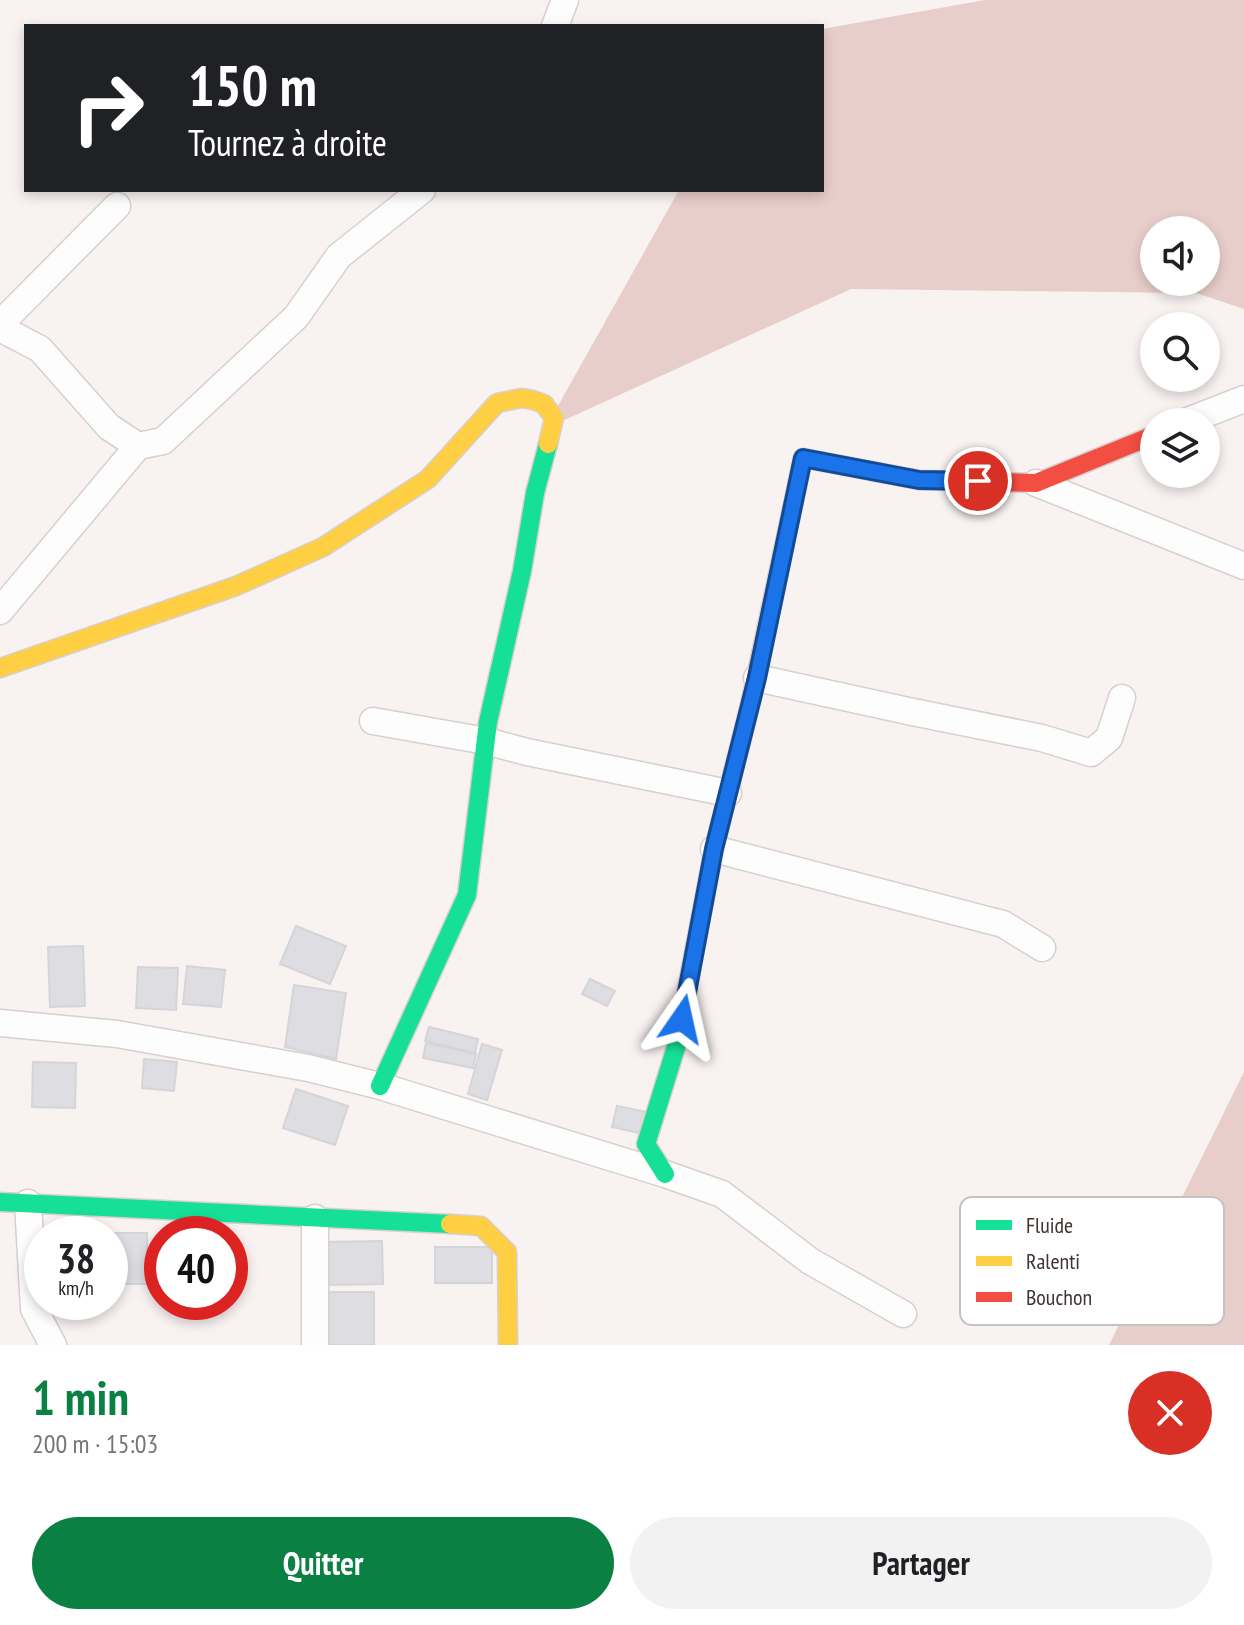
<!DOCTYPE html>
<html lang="fr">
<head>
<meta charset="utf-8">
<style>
  :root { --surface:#fff; --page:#f2f2f2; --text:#202124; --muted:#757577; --accent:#0b8043 }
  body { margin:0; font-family:"PT Sans Narrow",sans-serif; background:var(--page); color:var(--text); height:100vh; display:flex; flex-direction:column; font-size:30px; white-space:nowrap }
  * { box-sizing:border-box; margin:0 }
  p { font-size:26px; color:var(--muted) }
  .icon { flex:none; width:44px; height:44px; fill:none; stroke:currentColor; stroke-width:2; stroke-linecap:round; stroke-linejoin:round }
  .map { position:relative; height:1345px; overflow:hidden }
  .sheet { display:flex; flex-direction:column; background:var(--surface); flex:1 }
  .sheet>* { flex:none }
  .guide { position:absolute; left:24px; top:24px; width:800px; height:168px; border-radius:0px; box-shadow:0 4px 12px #0003; background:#202124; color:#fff; overflow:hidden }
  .controls { position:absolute; left:1140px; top:216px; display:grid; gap:16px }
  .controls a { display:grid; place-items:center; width:80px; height:80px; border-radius:50%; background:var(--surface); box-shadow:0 4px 12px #0003; font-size:40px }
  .speed { position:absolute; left:24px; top:1216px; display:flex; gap:16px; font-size:40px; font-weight:700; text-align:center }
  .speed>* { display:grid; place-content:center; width:104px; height:104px; border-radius:50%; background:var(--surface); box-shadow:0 4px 12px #0003; line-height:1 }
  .speed small { font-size:20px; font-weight:400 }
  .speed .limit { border:12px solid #d22; background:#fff; color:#111 }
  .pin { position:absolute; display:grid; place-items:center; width:68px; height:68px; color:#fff; margin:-34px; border:4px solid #fff; border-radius:50%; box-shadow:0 2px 8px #0007 }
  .me { position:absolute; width:88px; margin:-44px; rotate:11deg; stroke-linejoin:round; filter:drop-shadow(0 0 6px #0008) }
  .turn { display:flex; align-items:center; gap:28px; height:168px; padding:0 32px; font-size:36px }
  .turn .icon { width:104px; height:104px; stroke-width:2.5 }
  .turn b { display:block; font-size:56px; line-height:68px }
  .round { display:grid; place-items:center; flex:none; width:84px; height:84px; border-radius:42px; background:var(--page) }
  .head { display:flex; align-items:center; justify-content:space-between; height:136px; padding:0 32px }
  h1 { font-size:48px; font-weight:700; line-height:60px; color:var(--accent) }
  .action { display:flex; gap:16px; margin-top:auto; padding:16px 32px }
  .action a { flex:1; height:92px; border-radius:48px; background:var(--accent); color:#fff; font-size:32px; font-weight:700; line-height:92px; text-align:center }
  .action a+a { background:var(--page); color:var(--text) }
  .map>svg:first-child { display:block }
  .forest { fill:#e8ceca; fill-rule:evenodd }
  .building { fill:#dedde1; stroke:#d5d4d8; stroke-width:2 }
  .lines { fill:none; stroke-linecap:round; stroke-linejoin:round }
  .street-casing { stroke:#d8cfce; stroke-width:29 }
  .fast-casing { stroke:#d8cfce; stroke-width:21 }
  .slow-casing { stroke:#d8cfce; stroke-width:21 }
  .jam-casing { stroke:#d8cfce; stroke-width:21 }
  .street { stroke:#fefdfd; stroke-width:26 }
  .fast { stroke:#16e098; stroke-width:18 }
  .slow { stroke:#ffcf43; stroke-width:18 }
  .jam { stroke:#f24e42; stroke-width:18 }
  .route-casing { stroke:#114b97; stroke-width:20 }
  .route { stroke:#1a73e8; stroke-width:14 }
  .key { fill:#fff; stroke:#c6c2c2; stroke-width:2 }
  .key-label { font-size:22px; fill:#403433 }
</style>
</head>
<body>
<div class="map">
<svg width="1244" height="1345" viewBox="0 0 1244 1345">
  <rect width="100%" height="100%" fill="#f8f2f1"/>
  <g class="forest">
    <path d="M985,0H1244V309L1196,293L851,289L545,429L679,190H822V29ZM1154,230H1206V282H1154Z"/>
    <polygon points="1244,1072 1244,1345 1109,1345"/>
  </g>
  <g class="building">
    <polygon points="296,926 346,946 330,984 280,964"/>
    <polygon points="83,946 85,1006 50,1007 48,947"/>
    <polygon points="187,966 225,970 221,1007 183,1004"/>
    <polygon points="138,967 178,968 176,1010 136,1008"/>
    <polygon points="590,979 615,991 607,1006 582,994"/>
    <polygon points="294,985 346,993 336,1059 285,1047"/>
    <polygon points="429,1027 478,1039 475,1053 425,1041"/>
    <polygon points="426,1043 476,1054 473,1068 423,1058"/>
    <polygon points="482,1044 502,1050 487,1100 468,1094"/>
    <polygon points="144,1059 177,1062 174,1091 142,1088"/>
    <polygon points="33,1062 76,1063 75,1108 32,1107"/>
    <polygon points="296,1089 348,1106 335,1145 283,1128"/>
    <polygon points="617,1106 652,1113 648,1135 612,1127"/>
    <polygon points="88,1233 147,1233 147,1284 110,1284 110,1234"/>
    <polygon points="382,1241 383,1284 324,1285 323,1242"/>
    <rect x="435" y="1247" width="57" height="36"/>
    <polygon points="326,1292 374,1292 374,1345 325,1345"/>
  </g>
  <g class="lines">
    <g class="street-casing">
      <g id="street">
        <polyline points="555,26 565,0"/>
        <polyline points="0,324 117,206"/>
        <polyline points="0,328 40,349 109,427 138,446"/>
        <polyline points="1185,422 1244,399"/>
        <polyline points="1036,483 1244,566"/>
        <polyline points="0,611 138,446 163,441 296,317 339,256 422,190"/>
        <polyline points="757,678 908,711 1042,738 1091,753 1109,738 1122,698"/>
        <polyline points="373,721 486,741 527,752 728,793"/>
        <polyline points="714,849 1003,924 1042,948"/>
        <polyline points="0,1023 117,1034 308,1068 380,1086 665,1174 722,1194 810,1261 903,1314"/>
        <polyline points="28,1203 34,1309 53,1345"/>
        <polyline points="315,1345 315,1218"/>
      </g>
    </g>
    <g class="fast-casing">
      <g id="fast">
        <polyline points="380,1086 467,895 488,722 522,571 535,493 548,444"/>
        <polyline points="665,1174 646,1144 676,1047 714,849 751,701"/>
        <polyline points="0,1202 450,1224"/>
      </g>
    </g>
    <g class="slow-casing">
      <g id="slow">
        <polyline points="0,668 236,586 323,547 428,479 497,403 522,398 533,400 544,404 554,418 548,444"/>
        <polyline points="450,1224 481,1226 507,1252 508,1345"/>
      </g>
    </g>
    <g class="jam-casing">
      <polyline id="jam" points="751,701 803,458 919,480 1036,483 1154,435"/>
    </g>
    <use href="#street" class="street"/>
    <use href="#fast" class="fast"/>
    <use href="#slow" class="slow"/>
    <use href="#jam" class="jam"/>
  </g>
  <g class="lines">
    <g class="route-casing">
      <polyline id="route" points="682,1019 714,849 757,678 803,458 919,480 978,481"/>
    </g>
    <use href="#route" class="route"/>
  </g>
  <rect x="960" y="1197" width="264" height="128" rx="12" class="key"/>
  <rect x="976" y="1220" width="36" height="10" fill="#16e098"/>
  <rect x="976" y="1256" width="36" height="10" fill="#ffcf43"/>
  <rect x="976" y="1292" width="36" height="10" fill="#f24e42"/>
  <g class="key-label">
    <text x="1026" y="1233">Fluide</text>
    <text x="1026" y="1269">Ralenti</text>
    <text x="1026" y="1305">Bouchon</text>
  </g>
</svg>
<div class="controls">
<a><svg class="icon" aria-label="sound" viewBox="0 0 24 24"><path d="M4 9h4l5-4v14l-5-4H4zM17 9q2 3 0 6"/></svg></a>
<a><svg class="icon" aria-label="search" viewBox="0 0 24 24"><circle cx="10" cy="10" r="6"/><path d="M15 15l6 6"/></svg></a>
<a><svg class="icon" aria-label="layers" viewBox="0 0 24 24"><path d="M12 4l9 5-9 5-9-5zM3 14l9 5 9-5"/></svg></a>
</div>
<div class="speed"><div>38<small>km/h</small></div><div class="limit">40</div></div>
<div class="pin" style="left:978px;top:481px;background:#d93025"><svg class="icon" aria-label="arrive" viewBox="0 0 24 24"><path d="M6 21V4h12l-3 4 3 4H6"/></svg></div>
<svg class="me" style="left:682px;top:1019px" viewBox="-20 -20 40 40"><path d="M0-17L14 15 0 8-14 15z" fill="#1a73e8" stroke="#fff" stroke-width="4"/></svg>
<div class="guide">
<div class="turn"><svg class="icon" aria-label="right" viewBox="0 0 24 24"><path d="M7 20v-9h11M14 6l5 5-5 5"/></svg><div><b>150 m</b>Tournez à droite</div></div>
</div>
</div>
<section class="sheet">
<div class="head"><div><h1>1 min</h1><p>200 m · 15:03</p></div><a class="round" style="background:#d93025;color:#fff"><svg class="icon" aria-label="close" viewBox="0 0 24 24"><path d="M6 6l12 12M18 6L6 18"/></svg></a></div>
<div class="action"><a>Quitter</a><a>Partager</a></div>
</section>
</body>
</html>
